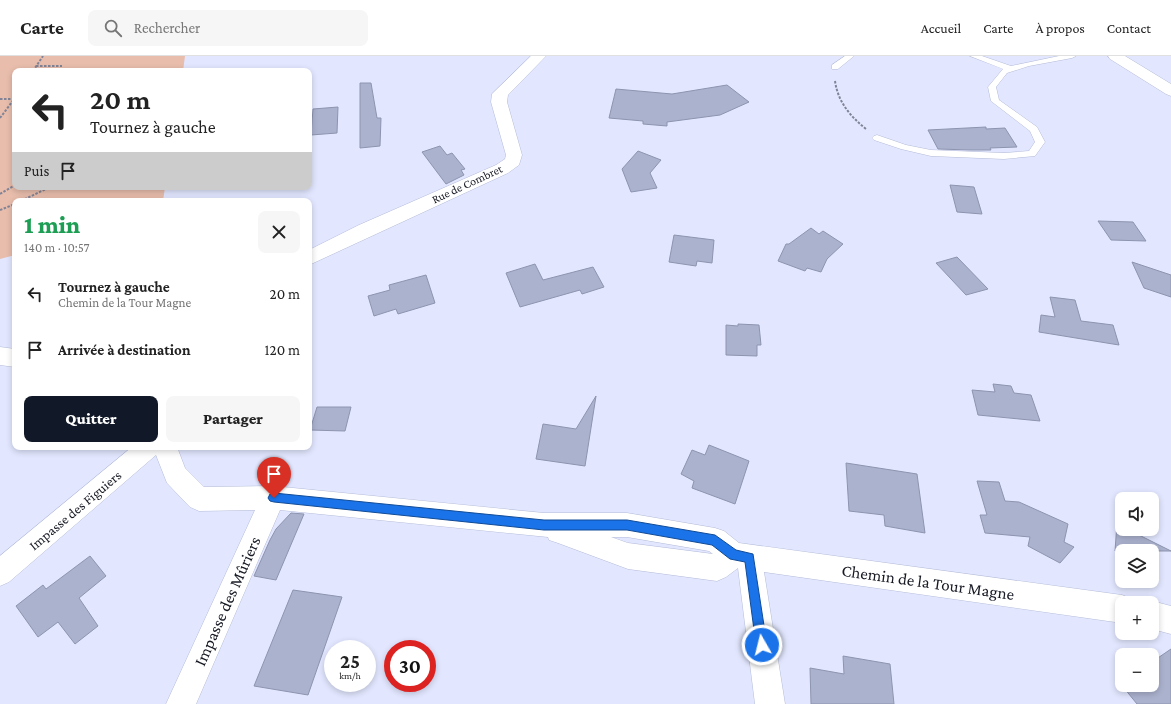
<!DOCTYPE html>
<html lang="fr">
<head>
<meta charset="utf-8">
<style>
  :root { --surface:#fff; --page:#f6f6f6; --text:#222; --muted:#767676; --line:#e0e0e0; --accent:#111827 }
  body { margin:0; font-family:"Crimson Pro",serif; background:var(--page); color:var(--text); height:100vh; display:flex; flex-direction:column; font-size:15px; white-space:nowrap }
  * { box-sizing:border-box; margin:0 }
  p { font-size:13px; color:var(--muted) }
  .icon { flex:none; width:22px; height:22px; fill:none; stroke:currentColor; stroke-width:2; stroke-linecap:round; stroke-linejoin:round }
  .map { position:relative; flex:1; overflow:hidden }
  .sheet { position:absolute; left:12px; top:142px; width:300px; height:252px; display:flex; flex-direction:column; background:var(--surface); border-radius:8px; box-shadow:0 2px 6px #0003 }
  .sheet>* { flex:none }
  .banner { position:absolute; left:12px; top:12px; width:300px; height:122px; border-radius:8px; box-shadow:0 2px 6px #0003; background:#fff; color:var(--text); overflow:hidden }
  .controls { position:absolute; left:1115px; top:436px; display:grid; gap:8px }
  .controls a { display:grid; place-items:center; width:44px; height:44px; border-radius:8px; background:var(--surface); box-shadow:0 2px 6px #0003; font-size:20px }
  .speed { position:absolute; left:324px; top:584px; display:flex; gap:8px; font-size:20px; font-weight:700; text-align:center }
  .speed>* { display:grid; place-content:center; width:52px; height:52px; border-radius:50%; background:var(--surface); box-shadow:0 2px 6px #0003; line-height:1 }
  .speed small { font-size:10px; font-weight:400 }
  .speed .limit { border:6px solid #d22; background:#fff; color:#111 }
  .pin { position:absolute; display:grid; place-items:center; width:34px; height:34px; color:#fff; margin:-41px -17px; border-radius:50% 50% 50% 0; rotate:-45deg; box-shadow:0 0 4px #0007 }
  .pin .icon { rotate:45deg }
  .me { position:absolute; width:44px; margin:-22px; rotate:352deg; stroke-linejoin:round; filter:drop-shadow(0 0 3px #0008) }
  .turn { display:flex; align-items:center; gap:14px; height:84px; padding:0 12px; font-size:18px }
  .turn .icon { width:52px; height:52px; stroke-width:2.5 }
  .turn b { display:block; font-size:28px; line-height:34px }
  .then { display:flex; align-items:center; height:38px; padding:0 12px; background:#0003; gap:8px; font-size:15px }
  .round { display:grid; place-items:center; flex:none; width:42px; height:42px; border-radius:8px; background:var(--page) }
  .summary { display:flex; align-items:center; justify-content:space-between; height:68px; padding:0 12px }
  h1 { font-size:24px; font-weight:800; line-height:30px; color:#1e9e55 }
  .button { display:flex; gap:8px; margin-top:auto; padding:8px 12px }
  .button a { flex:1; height:46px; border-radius:8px; background:var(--accent); color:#fff; font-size:16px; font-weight:800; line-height:46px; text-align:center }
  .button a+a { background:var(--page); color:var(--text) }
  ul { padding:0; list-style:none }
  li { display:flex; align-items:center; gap:12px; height:56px; padding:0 12px }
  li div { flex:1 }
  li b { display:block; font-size:15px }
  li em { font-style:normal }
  header { display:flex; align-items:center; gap:24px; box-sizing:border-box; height:56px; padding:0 20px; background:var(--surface); border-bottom:1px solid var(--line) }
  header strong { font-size:19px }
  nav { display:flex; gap:22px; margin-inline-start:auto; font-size:14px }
  .search { width:280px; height:36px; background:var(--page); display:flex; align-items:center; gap:10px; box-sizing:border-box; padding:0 14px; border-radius:8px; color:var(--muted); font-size:15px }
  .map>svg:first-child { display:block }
  .green { fill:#e8bdac }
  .building { fill:#abb2ce; stroke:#8d94af }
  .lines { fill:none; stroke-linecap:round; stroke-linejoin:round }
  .lane-casing { stroke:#b4bbd7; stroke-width:1 }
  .street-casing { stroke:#b4bbd7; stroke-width:1 }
  .path { stroke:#818496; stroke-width:2; stroke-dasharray:2.5 1.5; stroke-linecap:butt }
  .lane { fill:#fff; fill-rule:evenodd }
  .street { fill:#fff; fill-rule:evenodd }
  .route { fill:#1a73e8; stroke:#114b97 }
  .labels { text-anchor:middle; stroke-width:3; stroke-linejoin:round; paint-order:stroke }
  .far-street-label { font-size:12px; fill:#171923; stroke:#fff }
  .street-label { font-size:14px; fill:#171923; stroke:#fff }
  .near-street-label { font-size:17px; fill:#171923; stroke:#fff }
</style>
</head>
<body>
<header>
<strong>Carte</strong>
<div class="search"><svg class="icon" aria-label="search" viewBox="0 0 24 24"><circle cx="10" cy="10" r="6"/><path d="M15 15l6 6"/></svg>Rechercher</div>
<nav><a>Accueil</a><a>Carte</a><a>À propos</a><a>Contact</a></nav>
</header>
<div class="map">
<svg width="1171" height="648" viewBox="0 0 1171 648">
  <rect width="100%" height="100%" fill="#e2e7ff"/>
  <polygon class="green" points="0,0 185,0 183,15 15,15 15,131 165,131 163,145 15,145 15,199 0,203"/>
  <g class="building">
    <polygon points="360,27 371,27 377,62 381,62 380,90 360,92"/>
    <polygon points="727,29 749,46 720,59 667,66 667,70 643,68 643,65 609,62 616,33 672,38"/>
    <polygon points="338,51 337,77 311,79 313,53"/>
    <polygon points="986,71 986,73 1005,72 1017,91 990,92 991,94 970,94 938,93 928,74"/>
    <polygon points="440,90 447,99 452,97 465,113 461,114 464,119 446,128 422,96"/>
    <polygon points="638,95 661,104 650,117 657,132 631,136 622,113"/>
    <polygon points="950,129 974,131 982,158 957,156"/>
    <polygon points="1098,165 1133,166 1146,185 1111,184"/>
    <polygon points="811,172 819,178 823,175 843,188 827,203 821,216 807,212 805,215 778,205 786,188 789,188"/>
    <polygon points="674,179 714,184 712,207 697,205 696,210 669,206"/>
    <polygon points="957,201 988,233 966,239 936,207"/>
    <polygon points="1132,206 1171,219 1171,241 1144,232"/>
    <polygon points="535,208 543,224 593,211 604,231 582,238 580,234 520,251 506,217"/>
    <polygon points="426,219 435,247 398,258 396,253 374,260 368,240 390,234 389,229"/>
    <polygon points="1050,241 1075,244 1081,265 1113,269 1119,289 1039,276 1041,259 1055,261"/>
    <polygon points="738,268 759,269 761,289 757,289 757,300 726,299 726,269 738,270"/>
    <polygon points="993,328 1011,330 1014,337 1031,339 1040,365 978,359 972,334 995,336"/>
    <polygon points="596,340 585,410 536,403 543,368 576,373"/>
    <polygon points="317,351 351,351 345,375 310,374"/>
    <polygon points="709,389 749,405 735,448 692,432 694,425 681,418 692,394 705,399"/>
    <polygon points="846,407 917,418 925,477 885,470 884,459 849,455"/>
    <polygon points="977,425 999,426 1005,445 1019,446 1068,468 1064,486 1074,491 1060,507 1028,490 1030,481 985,477 980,459 987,459"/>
    <polygon points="291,457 304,458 276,524 254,520 270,484 276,473"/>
    <polygon points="1117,467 1122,469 1122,473 1132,473 1139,475 1139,479 1171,495 1115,495"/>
    <polygon points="90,500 106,520 79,542 98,570 75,588 58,566 38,581 16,550 43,529 46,533"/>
    <polygon points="293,534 342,541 308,639 254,630"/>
    <polygon points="1171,593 1171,648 1137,648 1120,627 1122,626 1122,629 1152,629 1152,606"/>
    <polygon points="843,600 890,608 894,648 811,648 810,612 844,618"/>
  </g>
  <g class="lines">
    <g class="lane-casing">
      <g id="lane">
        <polygon points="845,0 854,0 838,13 832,13 832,9"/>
        <polygon points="970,0 982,0 1011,10 1059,0 1076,0 1072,2 1029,10 1007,17 996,31 999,44 1037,71 1045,86 1035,100 1004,103 931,100 901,93 874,84 872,82 874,80 877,79 906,89 931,94 1004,97 1029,95 1035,86 1030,75 991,45 988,31 1003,13"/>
      </g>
    </g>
    <g class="street-casing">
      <g id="street">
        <polygon points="531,0 546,0 508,39 507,46 522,99 519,109 508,117 309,209 309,194 359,169 496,109 505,103 506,99 491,46 492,38"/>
        <polygon points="1108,0 1125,0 1171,28 1171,40 1166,38 1110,3"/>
        <polygon points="0,291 15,293 15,311 0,309"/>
        <path d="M132,391H177L185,412L204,431L273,430L544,457H627L715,472L724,475L739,487L1122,539L1132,543L1133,547H1122V567L764,516L785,648H755L738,512L726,521L717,525L628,513L558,487L549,484L548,481L280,454L196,648H166L255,454L199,455L190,451L167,427L156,399L9,526L0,530V500ZM611,481H627L709,495L713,498L628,487Z"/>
        <polygon points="1152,545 1171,550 1171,578 1152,573 1152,547 1148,547"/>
      </g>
    </g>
    <g class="path">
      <polyline points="36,10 62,10"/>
      <polyline points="33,15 43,0"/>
      <path d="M835,25C838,46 850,60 866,73"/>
      <polyline points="0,43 14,43"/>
      <polyline points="0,62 15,42"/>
      <polyline points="0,138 15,129"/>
      <polyline points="21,145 50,131"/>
      <polyline points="0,154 15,148"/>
    </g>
    <use href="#lane" class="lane"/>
    <use href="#street" class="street"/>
  </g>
  <polygon class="route" points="274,437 544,464 627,464 715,479 736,494 753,498 767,589 766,593 762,595 758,593 756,589 745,506 730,503 712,489 627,474 544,474 274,446 270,445 268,442 270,438"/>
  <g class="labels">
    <g class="far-street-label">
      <text transform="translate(467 128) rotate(-25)" y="4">Rue de Combret</text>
    </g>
    <g class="street-label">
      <text transform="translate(75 454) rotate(-40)" y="5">Impasse des Figuiers</text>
    </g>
    <g class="near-street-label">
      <text transform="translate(928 526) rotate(8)" y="6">Chemin de la Tour Magne</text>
      <text transform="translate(227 545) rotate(-66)" y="6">Impasse des Mûriers</text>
    </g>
  </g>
</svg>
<div class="controls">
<a><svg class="icon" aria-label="sound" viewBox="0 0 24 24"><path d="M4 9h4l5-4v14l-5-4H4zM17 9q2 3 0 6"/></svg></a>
<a><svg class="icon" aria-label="layers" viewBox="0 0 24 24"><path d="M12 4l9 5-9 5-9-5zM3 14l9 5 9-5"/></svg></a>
<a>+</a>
<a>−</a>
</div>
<div class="speed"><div>25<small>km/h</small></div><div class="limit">30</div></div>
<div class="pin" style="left:274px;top:442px;background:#d93025"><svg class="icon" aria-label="arrive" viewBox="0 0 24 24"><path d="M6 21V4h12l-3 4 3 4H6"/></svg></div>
<svg class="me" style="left:762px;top:589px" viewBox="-20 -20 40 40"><circle r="17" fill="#1a73e8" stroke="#fff" stroke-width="3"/><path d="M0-11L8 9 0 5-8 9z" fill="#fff"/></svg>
<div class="banner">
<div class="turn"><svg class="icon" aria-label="left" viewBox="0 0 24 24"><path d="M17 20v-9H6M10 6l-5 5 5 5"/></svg><div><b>20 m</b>Tournez à gauche</div></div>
<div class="then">Puis<svg class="icon" aria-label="arrive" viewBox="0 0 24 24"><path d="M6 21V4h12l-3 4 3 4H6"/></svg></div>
</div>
<section class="sheet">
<div class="summary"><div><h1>1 min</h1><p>140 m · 10:57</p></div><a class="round"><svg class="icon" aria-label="close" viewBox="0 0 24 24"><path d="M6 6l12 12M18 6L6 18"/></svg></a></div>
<ul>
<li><svg class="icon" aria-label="left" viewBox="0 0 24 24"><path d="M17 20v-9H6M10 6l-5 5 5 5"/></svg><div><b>Tournez à gauche</b><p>Chemin de la Tour Magne</p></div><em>20 m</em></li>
<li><svg class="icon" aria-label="arrive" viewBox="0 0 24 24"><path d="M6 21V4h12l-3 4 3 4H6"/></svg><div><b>Arrivée à destination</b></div><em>120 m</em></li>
</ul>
<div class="button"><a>Quitter</a><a>Partager</a></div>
</section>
</div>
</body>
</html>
